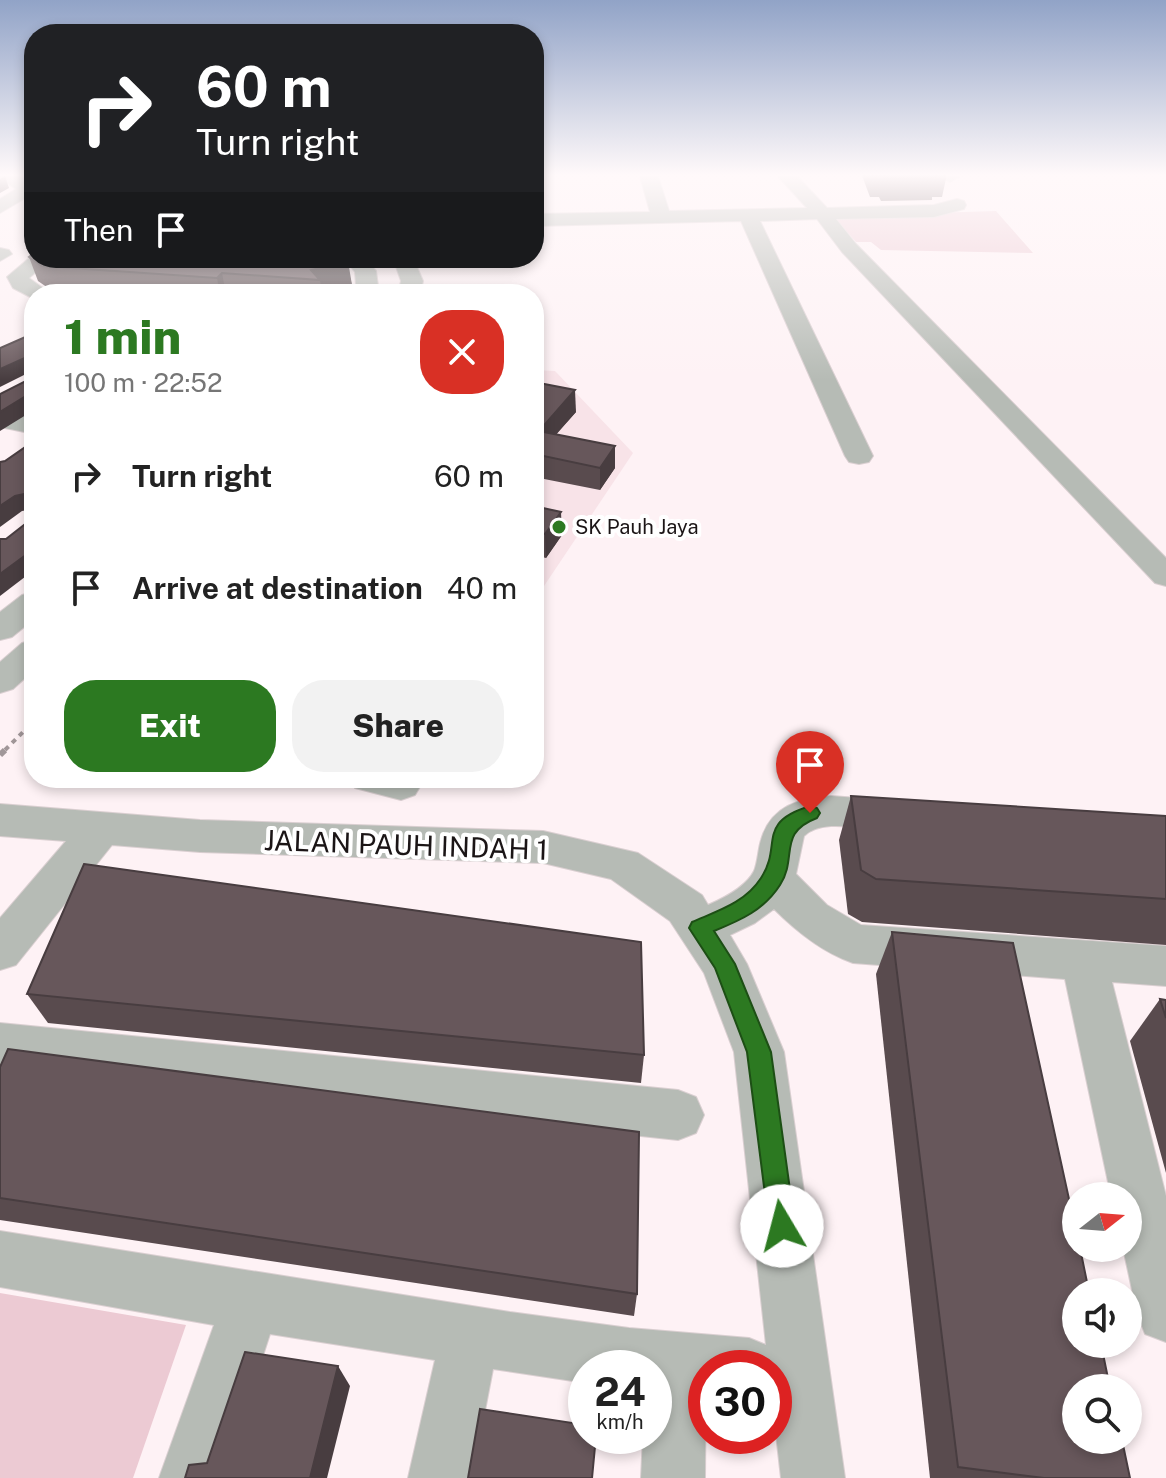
<!DOCTYPE html>
<html lang="en">
<head>
<meta charset="utf-8">
<style>
  :root { --surface:#fff; --page:#f2f2f2; --text:#222; --muted:#767676; --accent:#2c7921 }
  body { margin:0; font-family:"Public Sans",sans-serif; background:var(--page); color:var(--text); height:100vh; display:flex; flex-direction:column; font-size:30px; white-space:nowrap }
  * { box-sizing:border-box; margin:0 }
  p { font-size:26px; color:var(--muted) }
  .icon { flex:none; width:44px; height:44px; fill:none; stroke:currentColor; stroke-width:2; stroke-linecap:round; stroke-linejoin:round }
  .map { position:relative; flex:1; overflow:hidden }
  .panel { position:absolute; left:24px; top:284px; width:520px; height:504px; display:flex; flex-direction:column; background:var(--surface); border-radius:32px; box-shadow:0 4px 12px #0003 }
  .panel>* { flex:none }
  .banner { position:absolute; left:24px; top:24px; width:520px; height:244px; border-radius:32px; box-shadow:0 4px 12px #0003; background:#202124; color:#fff; overflow:hidden }
  .needle { width:52px; rotate:73deg }
  .controls { position:absolute; left:1062px; top:1182px; display:grid; gap:16px }
  .controls a { display:grid; place-items:center; width:80px; height:80px; border-radius:50%; background:var(--surface); box-shadow:0 4px 12px #0003; font-size:40px }
  .speed { position:absolute; left:568px; top:1350px; display:flex; gap:16px; font-size:40px; font-weight:700; text-align:center }
  .speed>* { display:grid; place-content:center; width:104px; height:104px; border-radius:50%; background:var(--surface); box-shadow:0 4px 12px #0003; line-height:1 }
  .speed small { font-size:20px; font-weight:400 }
  .speed .limit { border:12px solid #d22; background:#fff; color:#111 }
  .pin { position:absolute; display:grid; place-items:center; width:68px; height:68px; color:#fff; margin:-82px -34px; border-radius:50% 50% 50% 0; rotate:-45deg; box-shadow:0 0 8px #0007 }
  .pin .icon { rotate:45deg }
  .me { position:absolute; width:88px; margin:-44px; rotate:352deg; stroke-linejoin:round; filter:drop-shadow(0 0 6px #0008) }
  .turn { display:flex; align-items:center; gap:28px; height:168px; padding:0 40px; font-size:36px }
  .turn .icon { width:104px; height:104px; stroke-width:2.5 }
  .turn b { display:block; font-size:56px; line-height:68px }
  .then { display:flex; align-items:center; height:76px; padding:0 40px; background:#0003; gap:16px; font-size:30px }
  .round { display:grid; place-items:center; flex:none; width:84px; height:84px; border-radius:32px; background:var(--page) }
  .overview { display:flex; align-items:center; justify-content:space-between; height:136px; padding:0 40px }
  h1 { font-size:48px; font-weight:800; line-height:60px; color:var(--accent) }
  .primary-button { display:flex; gap:16px; margin-top:auto; padding:16px 40px }
  .primary-button a { flex:1; height:92px; border-radius:32px; background:var(--accent); color:#fff; font-size:32px; font-weight:800; line-height:92px; text-align:center }
  .primary-button a+a { background:var(--page); color:var(--text) }
  ul { padding:0; list-style:none }
  li { display:flex; align-items:center; gap:24px; height:112px; padding:0 40px }
  li div { flex:1 }
  li b { display:block; font-size:30px }
  li em { font-style:normal }
  .map>svg:first-child { display:block }
  .built { fill:#f8e3e8 }
  .green { fill:#eccad3 }
  .lines { fill:none; stroke-linecap:round; stroke-linejoin:round }
  .minor-casing { stroke:#dacfd1; stroke-width:2 }
  .path-far1 { stroke:#a19799; stroke-width:4; stroke-dasharray:5 5; stroke-linecap:butt }
  .path { stroke:#a19799; stroke-width:6; stroke-dasharray:7 7; stroke-linecap:butt }
  .minor { fill:#b6bbb5; fill-rule:evenodd }
  .wall { fill:#594b4e }
  .shaded-wall { fill:#483d40 }
  .building { fill:#67575b; stroke:#483d40; stroke-width:2 }
  .route { fill:#2c7921; stroke:#1d4f15; stroke-width:2 }
  .poi-dot { fill:#2c7921; stroke:#fff; stroke-width:3 }
  .labels { text-anchor:middle; stroke-width:8; stroke-linejoin:round; paint-order:stroke }
  .far-poi-label { font-size:20px; fill:#1b1516; stroke:#fff; text-anchor:start }
  .near-street-label { font-size:28px; fill:#1b1516; stroke:#fff }
</style>
</head>
<body>
<div class="map">
<svg width="1166" height="1478" viewBox="0 0 1166 1478">
  <rect width="100%" height="100%" fill="#fef2f5"/>
  <polygon class="built" points="534,370 555,371 633,453 534,601"/>
  <g class="green">
    <polygon points="996,211 1033,253 881,250 871,242 856,242 833,216"/>
    <polygon points="0,1293 186,1325 133,1478 0,1478"/>
  </g>
  <g class="lines">
    <g class="minor-casing">
      <g id="minor">
        <polygon points="0,173 16,173 34,185 34,193 0,213 0,199 16,189 0,178"/>
        <polygon points="639,173 657,173 669,211 807,208 775,173 794,173 827,208 934,205 957,199 964,201 966,205 964,209 934,217 836,219 856,244 1166,558 1166,586 1155,583 842,252 817,219 760,221 873,456 869,462 859,464 849,462 845,456 741,221 534,226 534,214 650,212"/>
        <polygon points="935,173 956,173 959,177 950,182"/>
        <polygon points="0,248 9,250 12,254 0,261"/>
        <polygon points="34,254 34,258 52,258 29,278 51,294 34,294 34,299 13,288 7,277"/>
        <polygon points="344,258 365,258 376,271 378,286 372,294 349,294 356,285 355,272"/>
        <polygon points="393,258 413,258 423,281 420,294 398,294 401,281"/>
        <polygon points="0,411 34,418 34,434 0,427"/>
        <polygon points="34,592 34,619 12,637 0,640 0,612 22,595"/>
        <polygon points="34,640 34,670 13,689 0,693 0,662 22,643"/>
        <polygon points="349,778 417,778 421,785 415,795 401,800 355,788"/>
        <path d="M831,796L899,801L913,806L919,817L913,828C883,838 827,813 804,836L796,874L827,905L861,925L1166,946V986L1112,982L1166,1196V1342L1145,1334L1137,1313L1123,1248H1128V1196H1111L1065,979L853,963C822,952 797,932 774,909L755,923L730,935L747,964L784,1052L845,1478H781L774,1417V1368H706L705,1478H641L643,1436H654V1368H586V1383L493,1369L472,1478H408L435,1360L270,1334L223,1478H159L214,1325L0,1287V1231L510,1312L629,1328L749,1338L766,1345L734,1052L704,973L670,921L611,879L543,863L200,852L112,845L16,965L0,970V918L66,841L0,836V804L200,820L543,831L638,853L702,895L708,905C724,898 746,887 754,871C758,861 758,849 761,840C771,806 799,798 831,796Z"/>
        <polygon points="0,1023 678,1090 696,1097 704,1115 696,1133 678,1140 0,1067"/>
      </g>
    </g>
    <polyline class="path-far1" points="5,750 34,721"/>
    <polyline class="path" points="0,755 7,748"/>
    <use href="#minor" class="minor"/>
  </g>
  <g class="wall">
    <polygon points="861,173 946,173 947,174 942,197 932,197 932,200 881,201 879,197 870,197"/>
    <polygon points="29,257 345,258 352,285 322,292 323,294 105,294 51,290 38,281"/>
    <polygon points="534,382 576,412 556,434 615,468 600,490 534,477"/>
    <polygon points="534,506 562,535 546,558 534,555"/>
    <polygon points="851,796 1166,816 1166,945 862,922 848,914 839,840"/>
    <polygon points="892,932 1130,1478 930,1478 876,974"/>
    <polygon points="27,994 644,1055 641,1083 48,1023"/>
    <polygon points="1160,999 1166,1000 1166,1173 1130,1041"/>
    <polygon points="0,1067 637,1294 634,1316 0,1220"/>
  </g>
  <g class="shaded-wall">
    <polygon points="5,176 9,188 0,193 0,179"/>
    <polygon points="348,261 352,285 322,292 320,280 311,270"/>
    <polygon points="222,273 226,294 220,294 217,278"/>
    <polygon points="29,356 34,370 0,387 0,369"/>
    <polygon points="575,390 576,412 540,453 539,431"/>
    <polygon points="34,391 34,410 0,431 0,412"/>
    <polygon points="615,446 615,468 600,490 600,468"/>
    <polygon points="29,493 34,509 22,511 0,527 0,506 15,496"/>
    <polygon points="561,512 562,535 546,558 545,534"/>
    <polygon points="34,549 34,570 0,596 0,574"/>
    <polygon points="338,1366 350,1386 327,1478 310,1478"/>
  </g>
  <g class="building">
    <polygon points="873,173 946,173 947,174 934,174 937,177 885,178 884,175 874,175"/>
    <polygon points="34,253 34,258 345,258 348,261 311,270 320,280 222,273 217,278 42,266 29,257"/>
    <polygon points="34,321 34,391 0,412 0,394 30,379 29,356 0,369 0,348 30,335 32,323"/>
    <polygon points="534,382 575,390 539,431 615,446 600,468 534,454"/>
    <polygon points="34,441 34,549 0,574 0,539 6,539 29,521 29,493 15,496 0,506 0,462 5,461"/>
    <polygon points="534,506 561,512 545,534 534,532"/>
    <polygon points="851,796 1166,816 1166,899 876,879 861,870"/>
    <polygon points="84,864 641,942 644,1055 27,994"/>
    <polygon points="892,932 1013,943 1076,1231 1076,1248 1080,1248 1089,1292 1076,1292 1076,1344 1101,1344 1110,1388 1076,1388 1076,1440 1122,1440 1130,1478 1044,1478 958,1467"/>
    <polygon points="1160,999 1166,1000 1166,1018"/>
    <polygon points="8,1049 639,1132 637,1294 0,1198 0,1067"/>
    <polygon points="245,1352 338,1366 310,1478 185,1478 189,1465 207,1463"/>
    <polygon points="480,1409 586,1425 586,1436 596,1436 592,1478 468,1478"/>
  </g>
  <linearGradient id="sky" x2="0" y2="1"><stop stop-color="#91a3c7"/><stop offset="0.46" stop-color="#fff9fa"/><stop offset="1" stop-color="#fff9fa" stop-opacity="0"/></linearGradient>
  <rect width="1166" height="380" fill="url(#sky)"/>
  <path class="route" d="M810,806L817,808L820,813L817,818C777,833 798,857 780,885C764,910 741,920 714,931L735,964L771,1052L795,1226L791,1235L782,1239L773,1235L769,1226L747,1052L715,968L689,928L692,922C717,911 745,903 761,878C783,845 755,823 810,806Z"/>
  <circle class="poi-dot" cx="559" cy="527" r="8"/>
  <g class="labels">
    <g class="far-poi-label">
      <text x="575" y="534">SK Pauh Jaya</text>
    </g>
    <g class="near-street-label">
      <text transform="translate(406 845) rotate(2)" y="10">JALAN PAUH INDAH 1</text>
    </g>
  </g>
</svg>
<div class="controls">
<a><svg class="needle" viewBox="-14 -14 28 28"><path d="M0-13l5 13h-10z" fill="#e53935"/><path d="M0 13l5-13h-10z" fill="#767676"/></svg></a>
<a><svg class="icon" aria-label="sound" viewBox="0 0 24 24"><path d="M4 9h4l5-4v14l-5-4H4zM17 9q2 3 0 6"/></svg></a>
<a><svg class="icon" aria-label="search" viewBox="0 0 24 24"><circle cx="10" cy="10" r="6"/><path d="M15 15l6 6"/></svg></a>
</div>
<div class="speed"><div>24<small>km/h</small></div><div class="limit">30</div></div>
<div class="pin" style="left:810px;top:813px;background:#d93025"><svg class="icon" aria-label="arrive" viewBox="0 0 24 24"><path d="M6 21V4h12l-3 4 3 4H6"/></svg></div>
<svg class="me" style="left:782px;top:1226px" viewBox="-20 -20 40 40"><circle r="19" fill="#fff"/><path d="M0-13L10 11 0 6-10 11z" fill="#2c7921"/></svg>
<div class="banner">
<div class="turn"><svg class="icon" aria-label="right" viewBox="0 0 24 24"><path d="M7 20v-9h11M14 6l5 5-5 5"/></svg><div><b>60 m</b>Turn right</div></div>
<div class="then">Then<svg class="icon" aria-label="arrive" viewBox="0 0 24 24"><path d="M6 21V4h12l-3 4 3 4H6"/></svg></div>
</div>
<section class="panel">
<div class="overview"><div><h1>1 min</h1><p>100 m · 22:52</p></div><a class="round" style="background:#d93025;color:#fff"><svg class="icon" aria-label="close" viewBox="0 0 24 24"><path d="M6 6l12 12M18 6L6 18"/></svg></a></div>
<ul>
<li><svg class="icon" aria-label="right" viewBox="0 0 24 24"><path d="M7 20v-9h11M14 6l5 5-5 5"/></svg><div><b>Turn right</b></div><em>60 m</em></li>
<li><svg class="icon" aria-label="arrive" viewBox="0 0 24 24"><path d="M6 21V4h12l-3 4 3 4H6"/></svg><div><b>Arrive at destination</b></div><em>40 m</em></li>
</ul>
<div class="primary-button"><a>Exit</a><a>Share</a></div>
</section>
</div>
</body>
</html>
